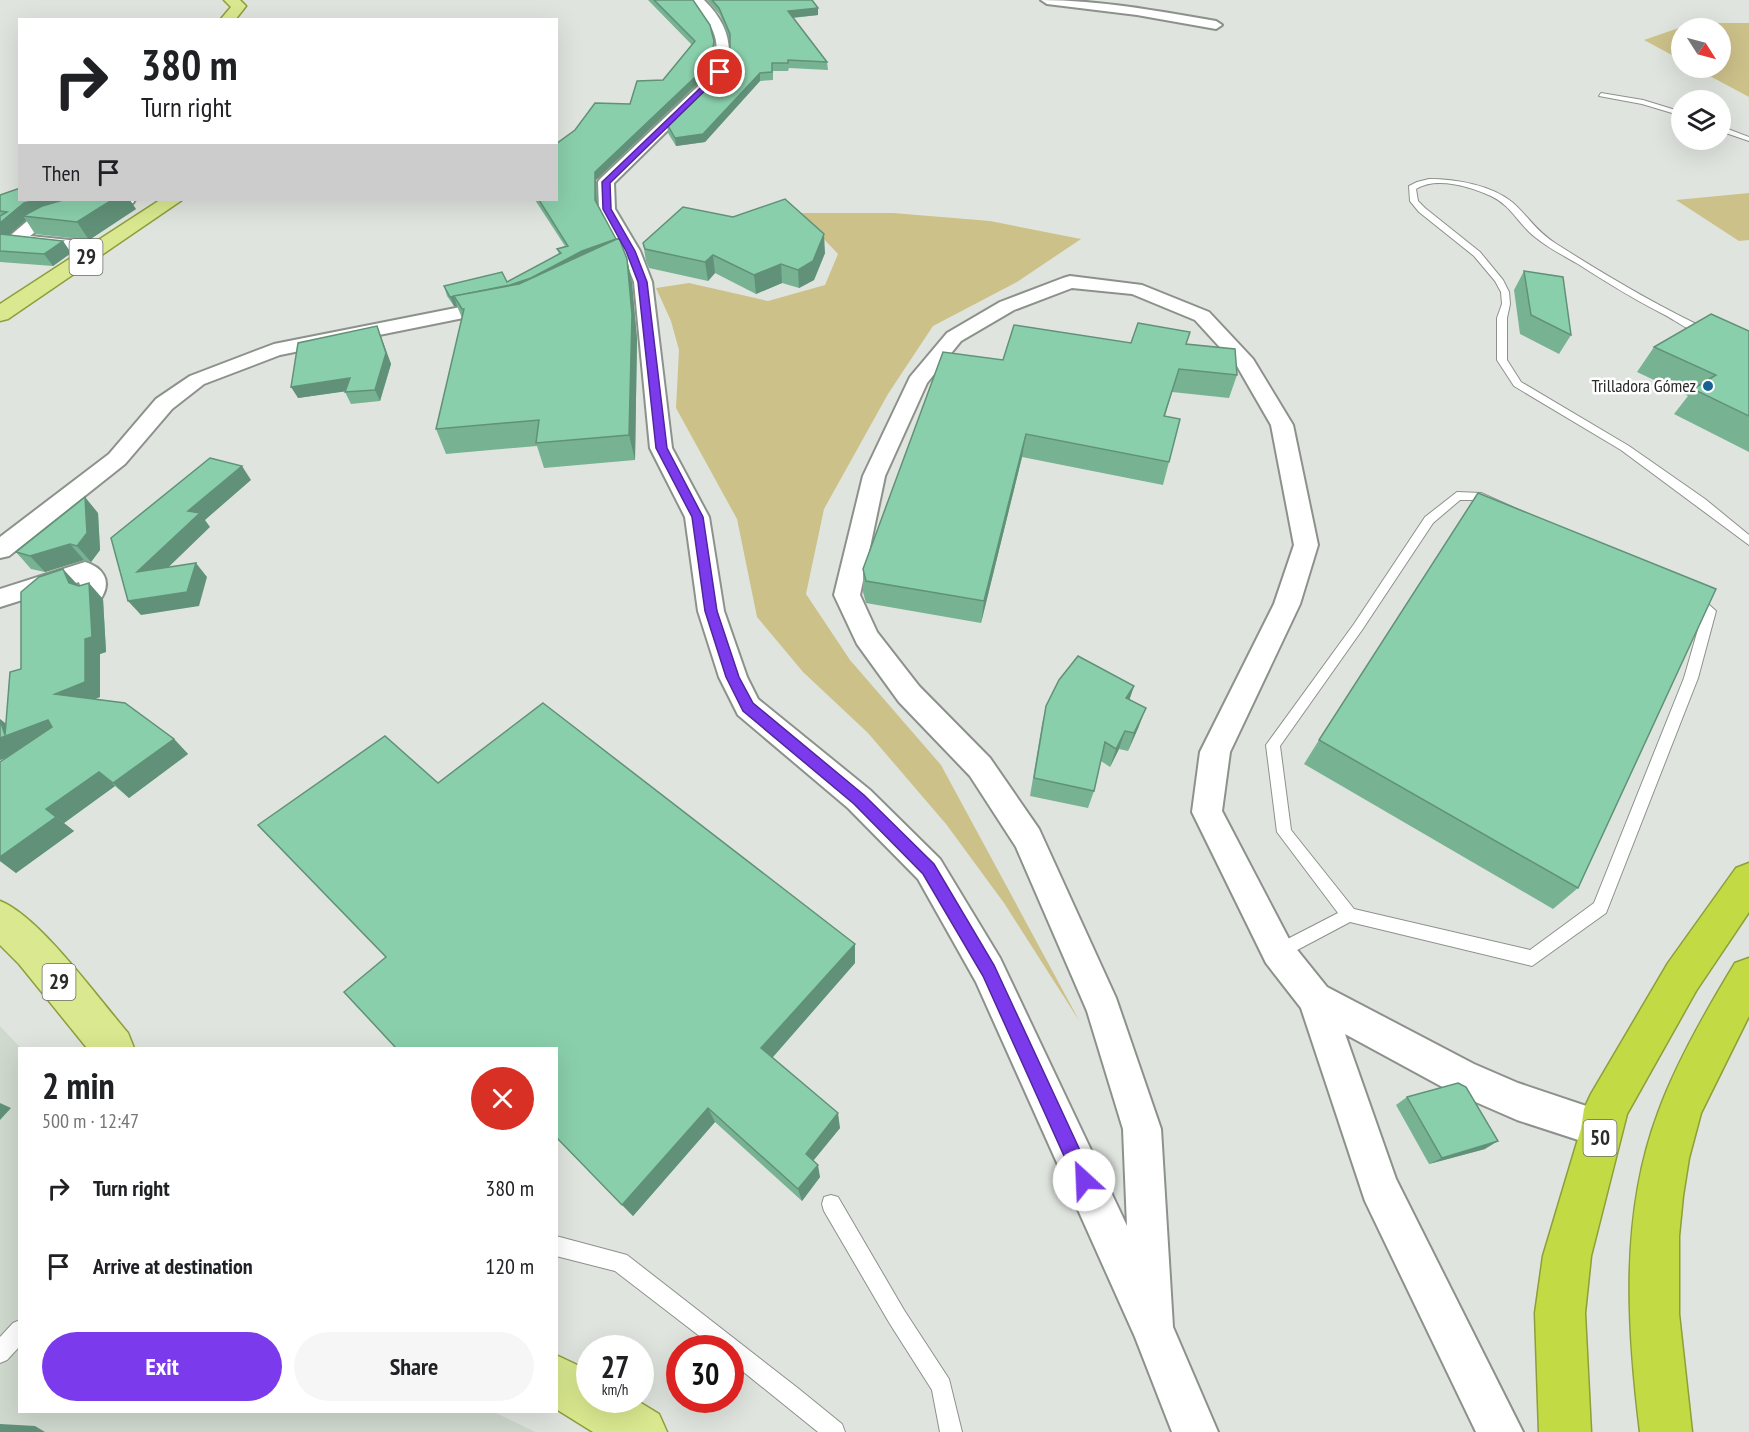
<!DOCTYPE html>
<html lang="en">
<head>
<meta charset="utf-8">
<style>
  :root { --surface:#fff; --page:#f6f6f6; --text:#202124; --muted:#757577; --accent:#7c3aed }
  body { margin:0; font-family:"PT Sans Narrow",sans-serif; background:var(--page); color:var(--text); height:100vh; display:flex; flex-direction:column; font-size:22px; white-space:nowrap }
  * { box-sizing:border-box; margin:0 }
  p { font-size:20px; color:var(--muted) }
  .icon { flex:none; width:33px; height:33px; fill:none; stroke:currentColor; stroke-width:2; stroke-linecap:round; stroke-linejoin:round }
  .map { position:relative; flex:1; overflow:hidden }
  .panel { position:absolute; left:18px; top:1047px; width:540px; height:366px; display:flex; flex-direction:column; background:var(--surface); border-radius:0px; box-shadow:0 6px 24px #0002 }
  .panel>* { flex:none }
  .guide { position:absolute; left:18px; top:18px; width:540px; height:183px; border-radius:0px; box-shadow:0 6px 24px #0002; background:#fff; color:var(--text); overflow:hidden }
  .needle { width:39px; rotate:126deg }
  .buttons { position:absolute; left:1671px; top:18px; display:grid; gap:12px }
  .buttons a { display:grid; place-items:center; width:60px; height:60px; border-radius:50%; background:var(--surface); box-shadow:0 6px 24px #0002; font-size:30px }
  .speed { position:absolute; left:576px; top:1335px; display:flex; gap:12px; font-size:30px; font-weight:700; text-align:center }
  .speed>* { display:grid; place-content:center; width:78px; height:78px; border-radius:50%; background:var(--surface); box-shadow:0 6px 24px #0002; line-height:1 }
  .speed small { font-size:15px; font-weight:400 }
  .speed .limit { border:9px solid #d22; background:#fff; color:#111 }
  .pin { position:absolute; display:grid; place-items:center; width:51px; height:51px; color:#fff; margin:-26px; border:3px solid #fff; border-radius:50%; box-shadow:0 2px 6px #0007 }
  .me { position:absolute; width:66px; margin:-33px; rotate:335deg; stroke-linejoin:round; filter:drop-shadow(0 0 4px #0008) }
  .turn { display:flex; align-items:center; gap:21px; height:126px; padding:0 24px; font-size:27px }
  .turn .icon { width:78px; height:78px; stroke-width:2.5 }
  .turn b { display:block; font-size:42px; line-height:51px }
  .then { display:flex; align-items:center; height:57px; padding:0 24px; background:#0003; gap:12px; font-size:22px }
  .round { display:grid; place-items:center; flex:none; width:63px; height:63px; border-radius:32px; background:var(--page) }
  .headline { display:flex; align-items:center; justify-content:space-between; height:102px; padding:0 24px }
  h1 { font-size:36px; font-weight:600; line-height:45px }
  .primary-button { display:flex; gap:12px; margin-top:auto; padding:12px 24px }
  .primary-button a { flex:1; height:69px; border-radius:36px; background:var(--accent); color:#fff; font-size:24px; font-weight:600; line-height:69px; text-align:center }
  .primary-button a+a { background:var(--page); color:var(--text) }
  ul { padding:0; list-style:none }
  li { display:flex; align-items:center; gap:18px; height:78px; padding:0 24px }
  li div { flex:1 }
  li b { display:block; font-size:22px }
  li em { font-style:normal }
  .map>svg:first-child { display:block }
  .built { fill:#cfd9cd }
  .green { fill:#cdc18a }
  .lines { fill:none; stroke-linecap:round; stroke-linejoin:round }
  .lane-casing { stroke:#8c928b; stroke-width:2 }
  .street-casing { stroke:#8c928b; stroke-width:4 }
  .primary-casing { stroke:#8d9e3b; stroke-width:3 }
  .highway-casing { stroke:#8d9e3b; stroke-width:3 }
  .lane { fill:#fff; fill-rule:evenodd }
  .street { fill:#fff; fill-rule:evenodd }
  .primary { fill:#dae98f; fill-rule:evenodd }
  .highway { fill:#c2db44; fill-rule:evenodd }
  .wall { fill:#77b293 }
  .shaded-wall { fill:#619178 }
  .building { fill:#8acfab; stroke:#619178; stroke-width:1.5 }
  .route { fill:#7c3aed; stroke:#51269a; stroke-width:1.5 }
  .poi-dot { fill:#196195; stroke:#fff; stroke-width:2 }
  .labels { text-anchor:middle; stroke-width:5; stroke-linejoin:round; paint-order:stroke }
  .far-poi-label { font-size:18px; fill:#2a2c29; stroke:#fff; text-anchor:end }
  .shield { fill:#fff; stroke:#6a6b69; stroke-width:1.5 }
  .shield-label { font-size:21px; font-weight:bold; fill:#2a2c29 }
</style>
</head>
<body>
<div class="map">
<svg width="1749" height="1432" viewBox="0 0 1749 1432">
  <rect width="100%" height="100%" fill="#dfe5de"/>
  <polygon class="built" points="0,1026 21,1048 20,1412 494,1412 535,1432 0,1432"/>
  <g class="green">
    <polygon points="1693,23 1749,23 1749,97 1695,68 1720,68 1720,28 1682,28 1681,60 1644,40"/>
    <polygon points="1749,193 1749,240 1739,241 1676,200"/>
    <polygon points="791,213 893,213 990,221 1081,239 1017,282 933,326 888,394 824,509 806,594 850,660 941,765 1080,1022 1004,903 946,824 868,733 803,672 757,617 737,519 676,408 679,350 671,321 656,288 689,283 768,301 825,285 838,254 820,235"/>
  </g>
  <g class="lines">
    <g class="lane-casing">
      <g id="lane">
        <polygon points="1601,93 1643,100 1682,112 1682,116 1642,104 1599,96"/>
        <polygon points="1720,126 1749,137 1749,141 1720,131"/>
        <path d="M1429,179C1456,179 1491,185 1512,202C1528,216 1536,231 1555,243C1605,275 1657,306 1711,331V335C1697,337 1678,322 1665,315C1635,300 1606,282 1578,264C1563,255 1548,248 1535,237C1519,225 1511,205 1491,196C1471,187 1437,176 1416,189L1418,201L1425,208L1480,252L1503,280L1509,292L1510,304L1507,318V360L1521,382L1629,446L1705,499L1749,535V545L1621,450L1514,386L1497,360V318L1502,304L1501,292L1495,281L1474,256L1419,212L1410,201L1409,186L1417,182Z"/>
        <path d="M1457,492L1481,493L1687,585L1716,611L1698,678L1608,908L1606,913L1532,966L1350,922L1284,957L1278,960L1272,957L1270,952L1272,947L1338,913L1277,832L1266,745L1354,624L1425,517ZM1460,500H1475L1679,591L1703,612L1684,678L1594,903L1530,950L1354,909L1291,830L1280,746L1362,630L1433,523Z"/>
        <polygon points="831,1195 838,1197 904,1310 949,1379 962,1432 940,1432 932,1390 890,1324 824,1211 822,1204 824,1197"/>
        <polygon points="556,1236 627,1255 799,1389 842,1424 845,1432 818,1432 730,1361 730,1348 715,1348 615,1271 556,1256"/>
        <polygon points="20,1320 20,1346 7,1360 0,1363 0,1337 13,1323"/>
      </g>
    </g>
    <g class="street-casing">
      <g id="street">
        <path d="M691,0H704C726,22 733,42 727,72L614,183L615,209L640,251L652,282L672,448L709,517L724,611L747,677L758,699L870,790L940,859L1000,958L1127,1226L1123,1129L1087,1011L1016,847L970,776L899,702L857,644L834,595L863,476L910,377L947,333L1000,302L1063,278L1070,276L1142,285L1209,312L1253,359L1293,425L1318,545L1300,604L1230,752L1222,811L1290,941L1327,987L1474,1064L1518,1083L1616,1116L1622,1129L1616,1142L1603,1148L1517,1120L1448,1090L1345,1034L1396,1179L1523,1432H1476L1365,1201L1301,1008L1266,963L1192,812L1200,752L1274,604L1294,545L1271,425L1237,366L1195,320L1132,294L1072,288L1014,310L961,341L927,383L885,476L860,595L877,632L919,686L990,758L1039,829L1116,998L1161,1129L1173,1327L1218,1432H1172L1135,1337L976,982L918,879L848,808L738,715L719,677L698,611L685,517L650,448L634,282L622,251L599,209L598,182L600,179L714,71C722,35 712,26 691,0Z"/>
        <path d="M1041,0C1100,0 1158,11 1216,21L1222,25L1216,29L1137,15L1047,4Z"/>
        <path d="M94,200H135L133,203C98,212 59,212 30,236L99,243L105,244L108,248L105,252L99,253L28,246C20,244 16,246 8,244L5,240L32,217Z"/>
        <polygon points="496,300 503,302 505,306 503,310 280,355 204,384 172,409 125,464 9,556 0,558 0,537 109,454 156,399 190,376 274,344"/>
        <path d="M85,562C102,567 112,580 102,597L93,600L84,597L79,582L0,607V589Z"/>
      </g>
    </g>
    <g class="primary-casing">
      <g id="primary">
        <polygon points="224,0 240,0 246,6 235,20 220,20 231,7"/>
        <polygon points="160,200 182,200 8,319 0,321 0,304"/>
        <path d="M0,901C39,916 99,999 128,1033L134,1048H87L19,964L0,945Z"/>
        <polygon points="556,1355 590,1371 590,1400 636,1400 659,1414 667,1432 593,1432 556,1409"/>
      </g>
    </g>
    <g class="highway-casing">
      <g id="highway">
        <polygon points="1749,863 1749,912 1696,991 1627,1114 1591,1256 1585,1313 1591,1432 1539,1432 1535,1313 1543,1256 1581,1129 1584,1109 1591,1094 1668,963 1736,868"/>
        <path d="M1749,958V1016L1701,1113L1689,1158L1683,1196L1679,1236V1314L1692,1432H1640C1627,1327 1620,1214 1658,1113C1676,1063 1707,1009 1735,963Z"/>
      </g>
    </g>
    <use href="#lane" class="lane"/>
    <use href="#street" class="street"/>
    <use href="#primary" class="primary"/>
    <use href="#highway" class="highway"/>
  </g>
  <g class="wall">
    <polygon points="648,0 693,0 714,48 712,70 596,180 597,204 627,259 632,283 637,339 635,460 544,468 537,446 446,454 436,429 462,318 457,306 454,306 447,296 444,286 507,282 559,254 557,249 565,246 535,200 556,200 630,104 663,80 692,45"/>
    <polygon points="707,0 812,0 818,8 818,15 793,18 827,62 828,70 789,68 788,71 773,71 773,80 760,81 705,142 676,146 668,133 667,124 728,66 730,53 730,40 720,15"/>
    <polygon points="0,195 136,209 89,240 35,234 26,220 8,235 63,241 71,253 53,266 0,262"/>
    <polygon points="643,243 825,253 814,280 799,288 782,283 756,294 715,273 708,281 649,268 646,261"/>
    <polygon points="1524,271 1571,335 1559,354 1520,334 1514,290"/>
    <polygon points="377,326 391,364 380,401 351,404 345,392 345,391 298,398"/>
    <polygon points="1749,331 1749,452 1674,414 1688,396 1637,372 1654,347"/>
    <polygon points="1131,343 1237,375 1229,398 1172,392 1165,416 1169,462 1163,485 1022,457 981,623 866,603 863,592 863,569 1003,360"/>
    <polygon points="98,513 100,550 91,562 84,560 45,572 31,569 16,552"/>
    <polygon points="78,585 78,586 103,599 106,652 100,654 100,697 95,699 174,739 188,754 129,798 115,786 64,823 74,831 16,873 0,861 0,762 8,757 0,760 0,719 6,724 21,669"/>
    <polygon points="1134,686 1129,700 1139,726 1128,751 1119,749 1110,767 1101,761 1094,791 1088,808 1030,796 1042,724 1046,706"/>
    <polygon points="1319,740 1578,888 1553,909 1304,764"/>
    <polygon points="438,783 855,963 772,1058 840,1128 813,1161 820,1177 802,1201 715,1122 633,1216 386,957"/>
    <polygon points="1407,1097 1485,1149 1429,1164 1396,1105"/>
  </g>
  <g class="shaded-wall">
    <polygon points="818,8 818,15 788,18 788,11"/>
    <polygon points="714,41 714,48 712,70 596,180 597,209 595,200 595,172"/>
    <polygon points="760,73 760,81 705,142 676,146 675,138"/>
    <polygon points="37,200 87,200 23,216 26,220 3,240 0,236 0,223 24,203"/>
    <polygon points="112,200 130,200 136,209 89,240 77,222"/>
    <polygon points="824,234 825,253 814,280 799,288 798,270"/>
    <polygon points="616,239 618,248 534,287 454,296 457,306 454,306 450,297 510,285 582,251"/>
    <polygon points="63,241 71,253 53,266 44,254"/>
    <polygon points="713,255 715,273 708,281 705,262"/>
    <polygon points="627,259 632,283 637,339 635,460 629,435"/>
    <polygon points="781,264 782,283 756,294 754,275"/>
    <polygon points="377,326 391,364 380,401 375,390"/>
    <polygon points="350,378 355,390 298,398 291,387"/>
    <polygon points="1026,434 1022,457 981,623 984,601"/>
    <polygon points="242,466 251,480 205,520 210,527 149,586 137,572 188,511"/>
    <polygon points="85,497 98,513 100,550 91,562 77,546"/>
    <polygon points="70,544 84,560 45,572 30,556"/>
    <polygon points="196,563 207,577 199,606 141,615 128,601"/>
    <polygon points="63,569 78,585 83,599 69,583"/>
    <polygon points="89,583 103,599 106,652 100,654 100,697 71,709 55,694 85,639"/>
    <polygon points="1134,686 1128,704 1126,698"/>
    <polygon points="1146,708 1139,726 1128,751 1134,733"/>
    <polygon points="0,719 16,732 48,720 65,735 0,760 0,738 5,735"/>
    <polygon points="1125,731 1119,749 1110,767 1116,749"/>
    <polygon points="174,739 188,754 129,798 113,783"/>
    <polygon points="99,772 115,786 64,823 46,809"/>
    <polygon points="56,817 74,831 16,873 0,861 0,857"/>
    <polygon points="855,944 855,963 766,1065 761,1048"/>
    <polygon points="0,1103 11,1108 0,1120"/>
    <polygon points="708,1108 715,1122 633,1216 622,1205"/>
    <polygon points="838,1113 840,1128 808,1167 806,1154"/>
    <polygon points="1498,1141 1485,1149 1429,1164 1442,1158"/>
    <polygon points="818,1165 820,1177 802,1201 798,1189"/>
    <polygon points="0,1424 35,1426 45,1432 0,1432"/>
  </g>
  <g class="building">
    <polygon points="654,0 693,0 710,25 714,41 711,62 595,172 595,200 616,239 582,251 531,278 510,285 450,297 444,286 502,272 507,282 561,253 557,249 568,246 539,200 556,200 556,144 575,130 595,103 630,104 637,81 663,80 695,41"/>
    <polygon points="712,0 812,0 818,8 788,11 827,62 788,60 788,63 772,63 772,72 760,73 703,134 675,138 667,124 728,66 730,53 730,34 719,8"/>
    <polygon points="20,188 20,200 37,200 24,203 0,223 0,216 7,212 0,211 0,195"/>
    <polygon points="785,199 824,234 813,261 798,270 781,264 754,275 713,255 705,262 645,249 643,243 683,207 733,217"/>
    <polygon points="63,200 112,200 77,222 23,216 42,206"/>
    <polygon points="0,234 63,241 44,254 0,251"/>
    <polygon points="619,238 627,259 632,315 629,435 536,443 539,420 436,429 464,309 462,309 454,296 519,284"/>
    <polygon points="1524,271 1563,277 1571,335 1531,315"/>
    <polygon points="1711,314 1749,331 1749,416 1693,389 1716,375 1654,347"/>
    <polygon points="1138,323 1190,332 1186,344 1235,349 1237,375 1179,369 1164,416 1180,419 1169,462 1026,434 984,601 866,581 863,569 943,352 1003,360 1014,325 1131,343"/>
    <polygon points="377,326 386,353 375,390 345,392 350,378 291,387 298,343"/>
    <polygon points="210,458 242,466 188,511 200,513 137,572 196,563 187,592 128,601 111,538"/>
    <polygon points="1478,493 1716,589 1578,888 1319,740"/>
    <polygon points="85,497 87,533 77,546 70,544 30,556 16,552"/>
    <polygon points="63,569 69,583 79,586 89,583 92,637 85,639 85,682 55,694 125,703 174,739 113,783 99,772 46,809 56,817 0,857 0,762 52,727 48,720 0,738 0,720 5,735 10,672 21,669 21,592 39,577"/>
    <polygon points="1078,656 1134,686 1126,698 1146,708 1134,733 1125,731 1116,749 1105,742 1094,791 1034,778 1046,706 1059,680"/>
    <polygon points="543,703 855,944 761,1048 838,1113 806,1154 818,1165 798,1189 708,1108 622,1205 556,1137 556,1048 396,1048 344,992 386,957 258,825 385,736 438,783"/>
    <polygon points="1458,1083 1466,1087 1498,1141 1442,1158 1407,1097"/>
  </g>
  <polygon class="route" points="718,71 724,72 610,183 611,209 635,251 647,282 667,448 703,517 717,611 739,677 753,703 864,795 934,864 994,965 1091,1174 1094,1180 1091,1187 1084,1190 1078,1187 983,976 923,874 854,804 743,711 726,677 705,611 692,517 656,448 638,282 626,251 603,209 602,182"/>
  <circle class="poi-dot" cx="1708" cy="386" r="6"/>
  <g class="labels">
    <g class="far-poi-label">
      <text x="1696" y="392">Trilladora Gómez</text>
    </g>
    <g class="shield">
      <rect x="69.5" y="239" width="33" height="36" rx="4.5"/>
      <rect x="42.5" y="964" width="33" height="36" rx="4.5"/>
      <rect x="1583.5" y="1120" width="33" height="36" rx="4.5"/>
    </g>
    <g class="shield-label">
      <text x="86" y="264">29</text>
      <text x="59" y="989">29</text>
      <text x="1600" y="1145">50</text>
    </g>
  </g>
</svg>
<div class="buttons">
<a><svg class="needle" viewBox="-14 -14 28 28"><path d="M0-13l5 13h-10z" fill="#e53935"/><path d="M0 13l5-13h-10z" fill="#757577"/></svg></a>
<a><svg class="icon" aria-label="layers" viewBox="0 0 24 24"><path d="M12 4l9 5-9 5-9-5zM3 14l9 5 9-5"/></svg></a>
</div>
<div class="speed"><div>27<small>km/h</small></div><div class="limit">30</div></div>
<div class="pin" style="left:720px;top:72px;background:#d93025"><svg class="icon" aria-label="arrive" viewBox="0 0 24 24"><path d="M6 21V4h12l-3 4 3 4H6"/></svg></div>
<svg class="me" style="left:1084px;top:1180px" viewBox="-20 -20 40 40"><circle r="19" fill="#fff"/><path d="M0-13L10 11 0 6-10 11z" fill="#7c3aed"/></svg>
<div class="guide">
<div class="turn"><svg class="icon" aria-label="right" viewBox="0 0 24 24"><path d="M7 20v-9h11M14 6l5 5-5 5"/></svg><div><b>380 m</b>Turn right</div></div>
<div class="then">Then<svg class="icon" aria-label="arrive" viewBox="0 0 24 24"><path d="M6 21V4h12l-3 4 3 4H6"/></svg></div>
</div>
<section class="panel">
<div class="headline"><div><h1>2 min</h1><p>500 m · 12:47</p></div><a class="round" style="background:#d93025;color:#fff"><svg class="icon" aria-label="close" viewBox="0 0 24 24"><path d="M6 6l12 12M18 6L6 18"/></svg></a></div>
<ul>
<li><svg class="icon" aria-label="right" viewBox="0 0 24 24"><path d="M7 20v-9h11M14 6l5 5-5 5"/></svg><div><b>Turn right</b></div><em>380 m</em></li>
<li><svg class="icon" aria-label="arrive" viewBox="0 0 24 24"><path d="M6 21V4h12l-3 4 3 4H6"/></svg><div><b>Arrive at destination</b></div><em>120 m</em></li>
</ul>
<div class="primary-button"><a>Exit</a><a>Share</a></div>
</section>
</div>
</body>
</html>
